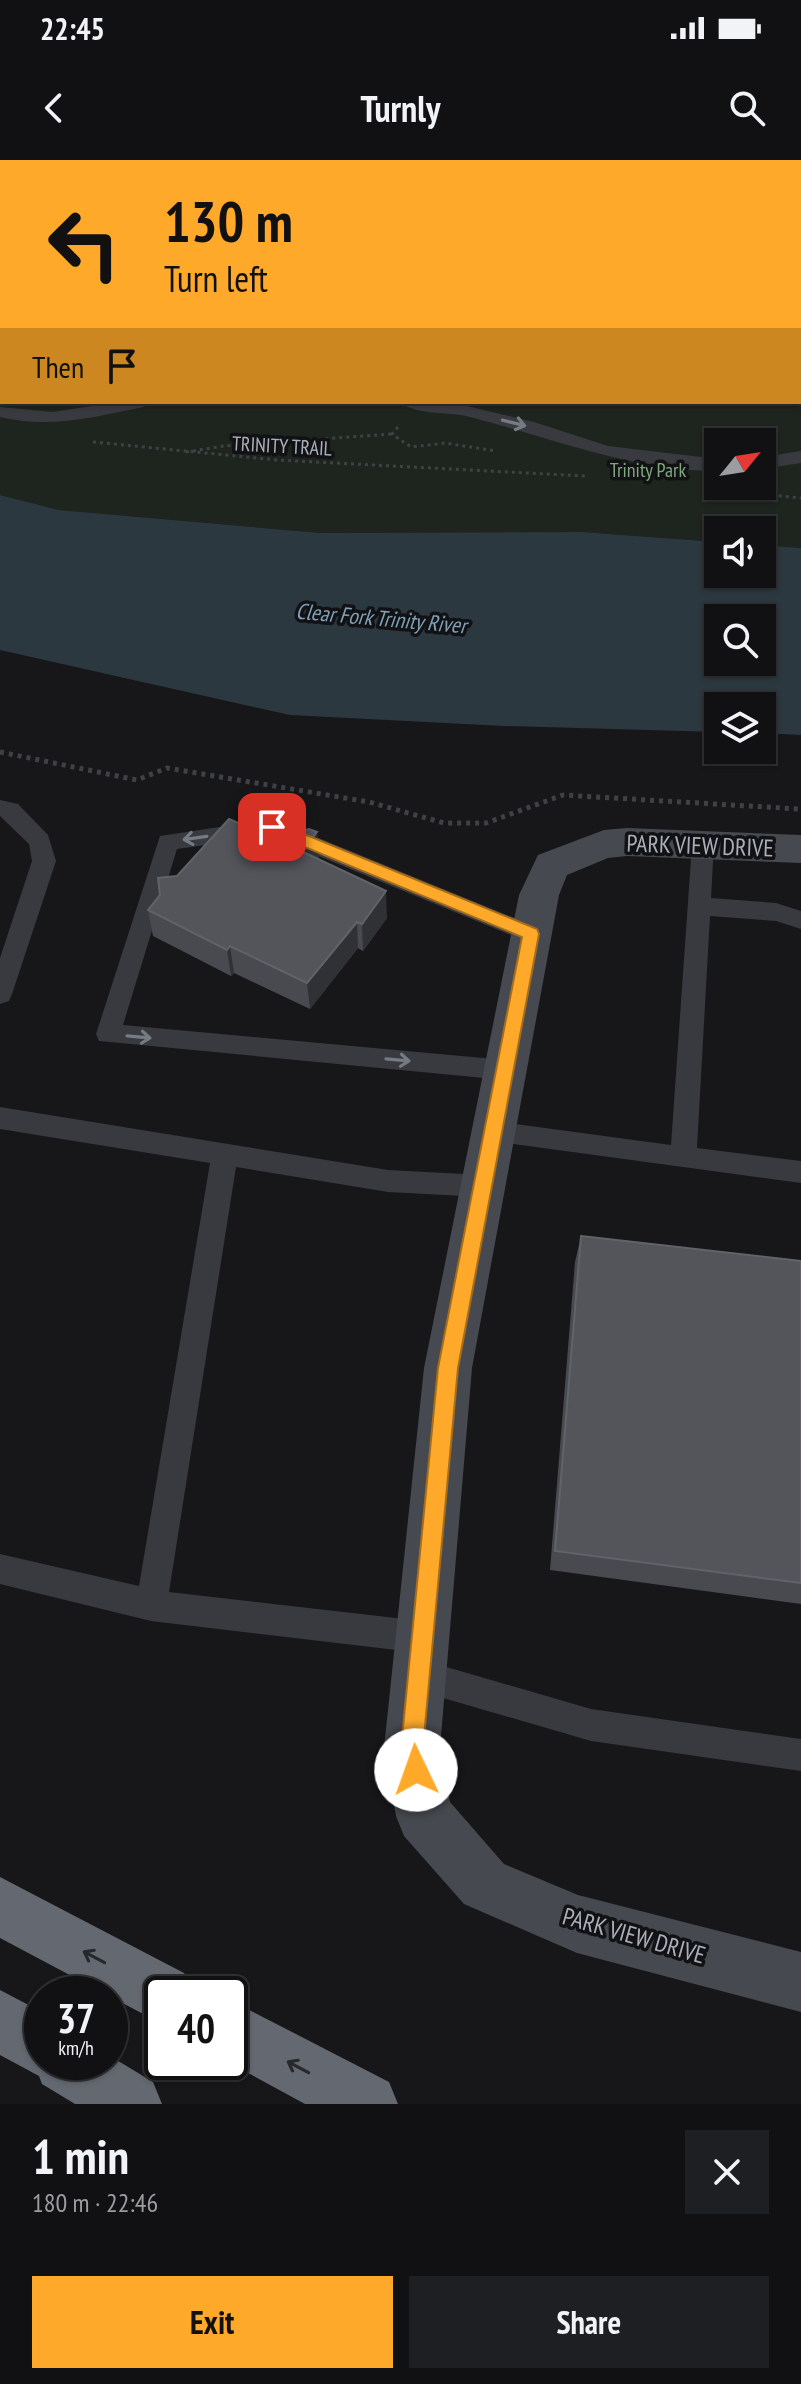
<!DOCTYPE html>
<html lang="en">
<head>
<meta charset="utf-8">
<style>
  :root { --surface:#111114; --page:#1e1f22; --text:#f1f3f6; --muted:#9c9da0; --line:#303134; --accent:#ffa92a }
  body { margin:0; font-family:"PT Sans Narrow",sans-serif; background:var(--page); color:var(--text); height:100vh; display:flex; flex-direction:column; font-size:30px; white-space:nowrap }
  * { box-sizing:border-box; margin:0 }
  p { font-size:26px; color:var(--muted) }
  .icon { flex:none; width:44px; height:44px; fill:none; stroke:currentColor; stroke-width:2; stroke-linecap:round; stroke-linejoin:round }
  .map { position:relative; height:1944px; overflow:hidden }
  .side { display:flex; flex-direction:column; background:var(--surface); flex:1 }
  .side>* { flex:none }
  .top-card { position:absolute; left:0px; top:0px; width:802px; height:244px; box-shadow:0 2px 6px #0004,0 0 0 2px var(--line); background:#ffa92a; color:#111; overflow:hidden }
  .needle { width:52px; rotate:60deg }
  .controls { position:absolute; left:704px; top:268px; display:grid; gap:16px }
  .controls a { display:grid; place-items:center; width:72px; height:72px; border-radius:0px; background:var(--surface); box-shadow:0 2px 6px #0004,0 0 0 2px var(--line); font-size:40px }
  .speed { position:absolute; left:24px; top:1816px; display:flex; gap:16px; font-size:40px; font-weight:700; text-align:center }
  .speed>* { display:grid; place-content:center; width:104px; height:104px; border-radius:50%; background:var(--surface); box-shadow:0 2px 6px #0004,0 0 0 2px var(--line); line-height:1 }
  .speed small { font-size:20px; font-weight:400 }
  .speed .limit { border:4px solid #111; border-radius:12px; background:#fff; color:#111 }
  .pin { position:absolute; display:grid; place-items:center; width:68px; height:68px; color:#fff; margin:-34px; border-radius:16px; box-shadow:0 4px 12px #0006 }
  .me { position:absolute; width:88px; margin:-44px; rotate:357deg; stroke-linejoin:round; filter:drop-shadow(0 0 6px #0008) }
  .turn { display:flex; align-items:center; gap:28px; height:168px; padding:0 32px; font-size:36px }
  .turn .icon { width:104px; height:104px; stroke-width:2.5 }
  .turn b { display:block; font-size:56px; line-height:68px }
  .then { display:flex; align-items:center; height:76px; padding:0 32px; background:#0003; gap:16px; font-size:30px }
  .round { display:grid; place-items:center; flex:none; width:84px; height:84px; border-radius:0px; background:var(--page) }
  .overview { display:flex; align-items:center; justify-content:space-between; height:136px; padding:0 32px }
  h1 { font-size:48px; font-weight:800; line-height:60px }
  .cta { display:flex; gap:16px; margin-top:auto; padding:16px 32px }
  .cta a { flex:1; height:92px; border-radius:0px; background:var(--accent); color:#111; font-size:32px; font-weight:800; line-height:92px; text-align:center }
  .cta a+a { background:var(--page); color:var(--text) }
  .status { display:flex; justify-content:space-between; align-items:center; height:56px; padding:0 40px; background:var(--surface); direction:ltr }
  .status svg { height:22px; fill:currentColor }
  header { display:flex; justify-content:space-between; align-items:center; height:104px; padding:0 32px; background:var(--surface); font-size:36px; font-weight:800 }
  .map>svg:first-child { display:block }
  .green { fill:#1d251e; fill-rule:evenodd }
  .water { fill:#2c383f; fill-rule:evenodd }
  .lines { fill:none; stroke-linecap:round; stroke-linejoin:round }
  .path-far1 { stroke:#3e4146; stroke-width:3; stroke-dasharray:3 4; stroke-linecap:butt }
  .path { stroke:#3e4146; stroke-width:5; stroke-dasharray:4 5; stroke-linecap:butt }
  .lane { fill:#383a3f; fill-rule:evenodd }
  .secondary { fill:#46494f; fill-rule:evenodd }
  .highway { fill:#646870; fill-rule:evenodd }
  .wall { fill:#484a4f }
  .shaded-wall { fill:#303135 }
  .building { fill:#53555b; stroke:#60636a; stroke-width:2 }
  .oneway { stroke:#767a83 }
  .oneway2 { stroke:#26282c }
  .route { fill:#ffa92a; stroke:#a66e1b; stroke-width:2 }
  .labels { text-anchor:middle; stroke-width:7; stroke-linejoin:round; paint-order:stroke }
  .far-street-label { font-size:20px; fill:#a9afba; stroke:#121215 }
  .far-park-label { font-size:20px; fill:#7fa77e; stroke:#121215 }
  .far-water-label { font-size:22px; font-style:italic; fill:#7ea0b8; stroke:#121215 }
  .street-label { font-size:24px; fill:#a9afba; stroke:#121215 }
</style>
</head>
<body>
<div class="status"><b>22:45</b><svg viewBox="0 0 49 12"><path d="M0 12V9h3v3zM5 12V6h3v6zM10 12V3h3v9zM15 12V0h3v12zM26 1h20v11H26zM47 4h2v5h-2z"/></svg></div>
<header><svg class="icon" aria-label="back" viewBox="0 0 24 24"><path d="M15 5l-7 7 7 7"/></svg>Turnly<svg class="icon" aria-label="search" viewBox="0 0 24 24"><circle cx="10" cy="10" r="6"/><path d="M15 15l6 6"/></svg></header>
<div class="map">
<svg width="801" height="1944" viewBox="0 0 801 1944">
  <rect width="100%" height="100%" fill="#17171a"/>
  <path class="green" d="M0,0H801V388L762,385V370H718V382L582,372L320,373L59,350L0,335ZM2,2H800V242H2ZM718,282H762V326H718Z"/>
  <path class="water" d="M0,335L59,350L320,373L582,372L718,382V414H762V385L801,388V575L762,573V546H718V572L504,566L290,555L0,490ZM718,458H762V502H718Z"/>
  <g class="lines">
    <g class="path-far1">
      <polyline points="249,2 255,0"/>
      <polyline points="0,212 2,209"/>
      <polyline points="398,267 392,274 411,287 445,283 496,291"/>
      <polyline points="93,282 277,300 585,316"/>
      <polyline points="186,292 224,286 392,274"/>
      <polyline points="730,331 801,338"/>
    </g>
    <polyline class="path" points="0,592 137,620 167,608 369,642 444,663 486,663 563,635 799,649"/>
    <g class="lane">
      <polygon points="0,0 15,0 16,2 2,2 2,5"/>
      <polygon points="0,107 2,107 0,125"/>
      <path d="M117,242H152L143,247C95,257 49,269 0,257V247L53,252Z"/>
      <path d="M401,242L458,244L534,262L608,286L718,299V311C631,311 549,277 466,256C448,252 413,255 401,242Z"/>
      <polygon points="801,291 801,303 762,309 762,297"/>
      <polygon points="0,640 18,644 48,675 56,701 12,834 9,841 0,844 0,798 32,701 29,684 0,656"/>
      <polygon points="272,659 539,768 543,774 539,780 531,783 523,780 270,676 177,689 123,865 505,900 514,903 518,910 514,917 505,920 99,881 96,874 160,676"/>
      <polygon points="703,677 711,679 714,685 711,738 776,743 801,751 801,769 776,761 710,756 697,988 801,1001 801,1023 484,980 480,972 484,964 493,961 671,985 692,685 695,679"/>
      <polygon points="0,947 388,1010 483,1015 492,1018 496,1026 492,1034 483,1037 388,1032 236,1007 169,1432 422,1461 433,1466 438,1477 433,1488 422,1493 151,1461 0,1424 0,1394 139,1426 210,1003 0,969"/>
      <polygon points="419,1499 591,1549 801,1579 801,1611 591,1581 419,1531 408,1526 403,1515 408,1504"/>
    </g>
    <polygon class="secondary" points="627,668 801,675 801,703 627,696 608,698 567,715 559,735 472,1208 440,1588 450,1642 504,1704 578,1735 801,1792 801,1852 577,1793 464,1744 404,1676 396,1656 384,1588 424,1208 519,735 538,695 604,670"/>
    <g class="highway">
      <polygon points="0,1717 184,1813 193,1834 162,1834 162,1864 0,1778"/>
      <polygon points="0,1830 42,1852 42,1902 110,1902 110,1896 153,1922 162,1944 75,1944 42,1924 39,1916 0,1895"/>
      <polygon points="230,1840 389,1922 398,1944 305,1944 228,1902"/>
    </g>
  </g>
  <g class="wall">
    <polygon points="319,699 387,758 363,791 358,788 310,849 234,813 231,816 153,776 148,750"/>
    <polygon points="581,1076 801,1101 801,1444 550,1410 575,1102"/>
  </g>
  <g class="shaded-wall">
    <polygon points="317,672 319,699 301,691"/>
    <polygon points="386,731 387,758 363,791 362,764"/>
    <polygon points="357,762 358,788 310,849 307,823"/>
    <polygon points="230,786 234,813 231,816 227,790"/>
  </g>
  <g class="building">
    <polygon points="229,659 273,678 309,669 317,672 301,691 386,731 362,764 357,762 307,823 230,786 227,790 148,750 160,735 158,718 177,716"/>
    <polygon points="581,1076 801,1101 801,1423 555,1391"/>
  </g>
  <defs><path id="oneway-shaft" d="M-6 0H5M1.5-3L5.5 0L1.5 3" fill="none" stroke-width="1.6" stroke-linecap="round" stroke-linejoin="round" transform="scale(2)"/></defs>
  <g class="oneway">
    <use href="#oneway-shaft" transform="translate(514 263) rotate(14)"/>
    <use href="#oneway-shaft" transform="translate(195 678) rotate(172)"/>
    <use href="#oneway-shaft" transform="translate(139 877) rotate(5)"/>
    <use href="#oneway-shaft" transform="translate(398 900) rotate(5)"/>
  </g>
  <g class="oneway2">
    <use href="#oneway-shaft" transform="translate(94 1797) rotate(-152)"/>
    <use href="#oneway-shaft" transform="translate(298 1907) rotate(-152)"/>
  </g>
  <polygon class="route" points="272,661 537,769 539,774 458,1208 423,1588 427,1610 424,1619 416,1622 408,1619 401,1588 438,1208 522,777 266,671 264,667"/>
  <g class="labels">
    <g class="far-street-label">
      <text transform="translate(282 286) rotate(3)" y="7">TRINITY TRAIL</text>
    </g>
    <g class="far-park-label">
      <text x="648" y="317">Trinity Park</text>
    </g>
    <g class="far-water-label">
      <text transform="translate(381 458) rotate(5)" y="8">Clear Fork Trinity River</text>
    </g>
    <g class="street-label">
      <text transform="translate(700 686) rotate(2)" y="8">PARK VIEW DRIVE</text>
      <text transform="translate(634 1776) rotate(16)" y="8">PARK VIEW DRIVE</text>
    </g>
  </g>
</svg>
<div class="controls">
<a><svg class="needle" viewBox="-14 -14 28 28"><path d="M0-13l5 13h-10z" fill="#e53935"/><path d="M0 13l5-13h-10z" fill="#9c9da0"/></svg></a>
<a><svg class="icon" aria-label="sound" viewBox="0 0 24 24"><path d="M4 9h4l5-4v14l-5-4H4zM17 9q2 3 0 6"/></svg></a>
<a><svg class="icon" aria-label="search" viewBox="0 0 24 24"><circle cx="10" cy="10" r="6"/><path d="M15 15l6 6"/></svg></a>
<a><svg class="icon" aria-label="layers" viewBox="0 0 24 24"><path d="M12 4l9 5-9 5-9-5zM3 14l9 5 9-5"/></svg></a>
</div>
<div class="speed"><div>37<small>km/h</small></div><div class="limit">40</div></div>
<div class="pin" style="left:272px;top:667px;background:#d93025"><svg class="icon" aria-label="arrive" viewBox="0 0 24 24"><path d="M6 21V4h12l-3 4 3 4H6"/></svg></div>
<svg class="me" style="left:416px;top:1610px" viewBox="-20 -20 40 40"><circle r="19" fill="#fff"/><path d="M0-13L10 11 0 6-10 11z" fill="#ffa92a"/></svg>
<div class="top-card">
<div class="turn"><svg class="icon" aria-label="left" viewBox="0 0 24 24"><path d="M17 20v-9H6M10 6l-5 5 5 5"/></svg><div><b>130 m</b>Turn left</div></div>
<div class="then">Then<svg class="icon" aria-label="arrive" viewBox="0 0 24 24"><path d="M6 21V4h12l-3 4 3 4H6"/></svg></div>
</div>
</div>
<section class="side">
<div class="overview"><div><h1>1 min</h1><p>180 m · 22:46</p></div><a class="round"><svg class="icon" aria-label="close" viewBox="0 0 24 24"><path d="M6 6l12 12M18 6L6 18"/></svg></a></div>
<div class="cta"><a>Exit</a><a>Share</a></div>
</section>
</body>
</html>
